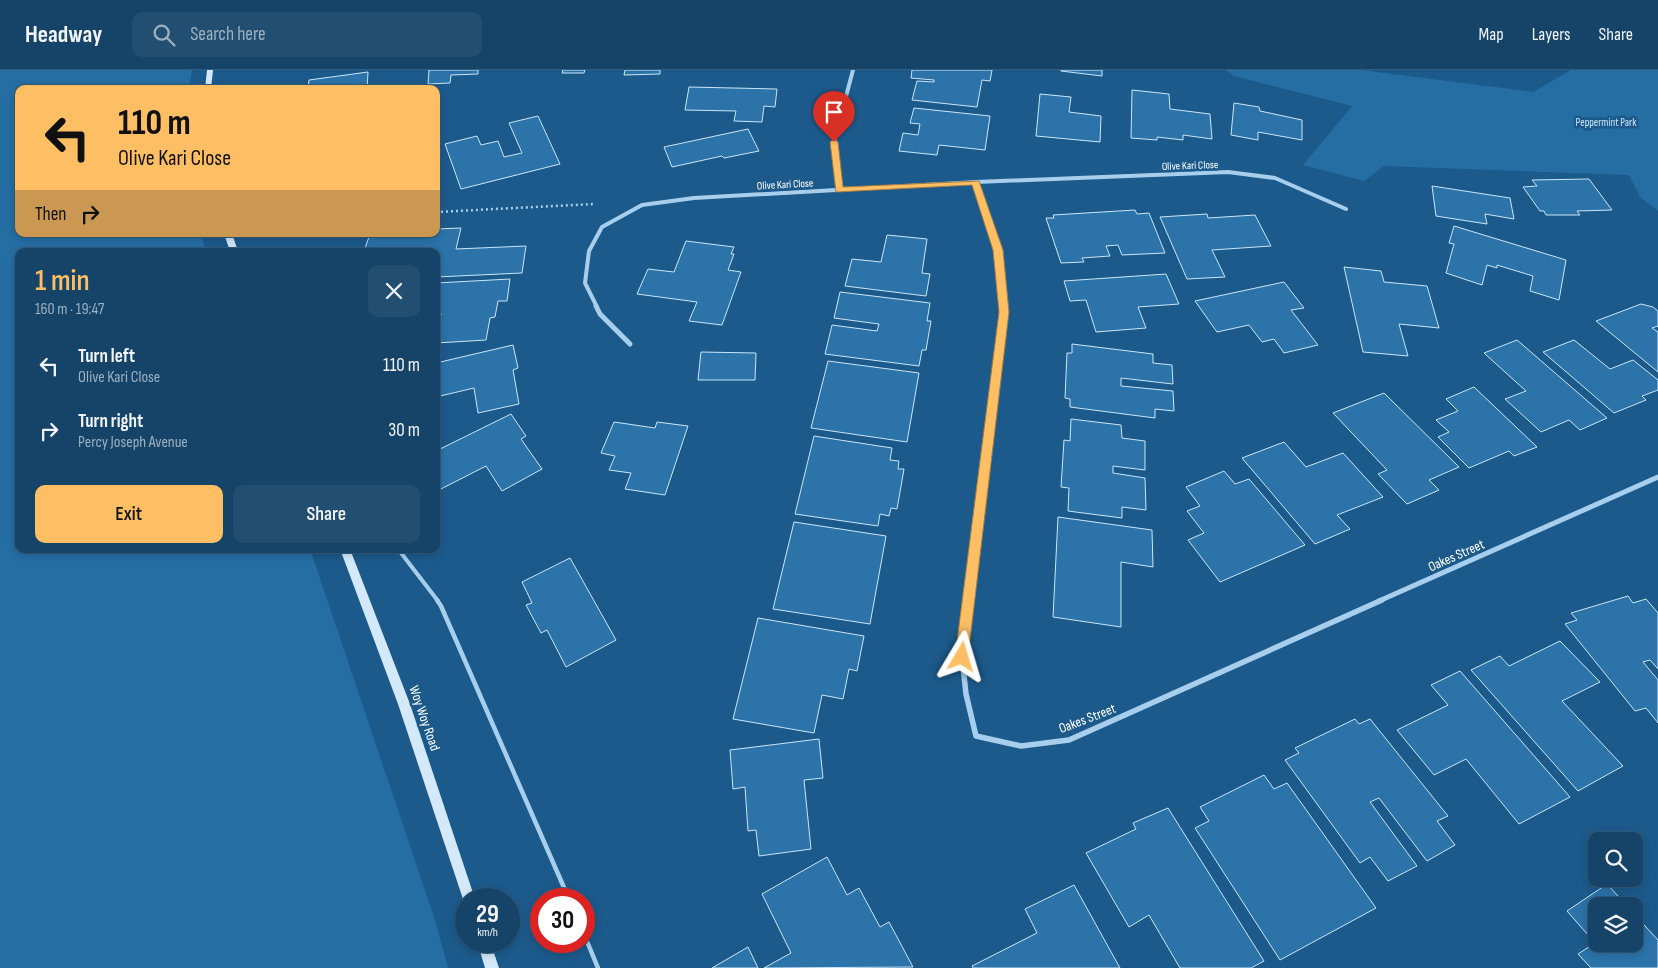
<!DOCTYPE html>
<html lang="en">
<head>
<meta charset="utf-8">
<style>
  :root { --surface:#154468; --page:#224e71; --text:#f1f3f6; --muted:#9db0c0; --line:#345c7c; --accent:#fdbe64 }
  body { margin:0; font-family:"Sofia Sans Condensed",sans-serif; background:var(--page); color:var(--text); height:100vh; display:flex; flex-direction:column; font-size:19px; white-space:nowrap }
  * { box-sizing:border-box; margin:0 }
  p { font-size:16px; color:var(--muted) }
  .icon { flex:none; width:28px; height:28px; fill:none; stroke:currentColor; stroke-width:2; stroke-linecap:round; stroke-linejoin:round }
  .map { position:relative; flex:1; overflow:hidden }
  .side { position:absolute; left:15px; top:178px; width:425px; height:305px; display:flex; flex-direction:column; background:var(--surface); border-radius:10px; box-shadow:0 2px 8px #0003,0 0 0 1px var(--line) }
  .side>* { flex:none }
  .hud { position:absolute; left:15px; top:15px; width:425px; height:152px; border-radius:10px; box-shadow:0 2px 8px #0003,0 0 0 1px var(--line); background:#fdbe64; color:#111; overflow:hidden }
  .buttons { position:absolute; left:1588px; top:762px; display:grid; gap:10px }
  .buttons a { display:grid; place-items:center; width:55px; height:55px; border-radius:10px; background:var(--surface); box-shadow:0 2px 8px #0003,0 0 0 1px var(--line); font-size:25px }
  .speed { position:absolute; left:455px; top:818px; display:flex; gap:10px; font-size:25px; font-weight:700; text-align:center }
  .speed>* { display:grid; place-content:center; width:65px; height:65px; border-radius:50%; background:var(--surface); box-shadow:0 2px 8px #0003,0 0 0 1px var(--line); line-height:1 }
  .speed small { font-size:12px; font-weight:400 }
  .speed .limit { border:8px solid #d22; background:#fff; color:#111 }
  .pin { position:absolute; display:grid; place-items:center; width:42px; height:42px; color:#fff; margin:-51px -21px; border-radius:50% 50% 50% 0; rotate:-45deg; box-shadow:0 0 5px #0007 }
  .pin .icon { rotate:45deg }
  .me { position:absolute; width:55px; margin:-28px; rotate:7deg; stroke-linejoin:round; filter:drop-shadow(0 0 4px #0008) }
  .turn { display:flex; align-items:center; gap:18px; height:105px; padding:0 20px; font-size:22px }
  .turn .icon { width:65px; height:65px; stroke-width:2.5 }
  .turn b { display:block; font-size:35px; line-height:42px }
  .then { display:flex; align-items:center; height:48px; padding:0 20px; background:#0003; gap:10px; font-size:19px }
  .round { display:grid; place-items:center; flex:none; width:52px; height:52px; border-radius:10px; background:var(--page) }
  .head { display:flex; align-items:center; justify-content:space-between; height:85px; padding:0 20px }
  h1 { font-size:30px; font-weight:600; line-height:38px; color:var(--accent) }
  .cta { display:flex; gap:10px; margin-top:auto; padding:10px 20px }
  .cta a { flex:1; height:58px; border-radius:10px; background:var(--accent); color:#111; font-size:20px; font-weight:600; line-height:58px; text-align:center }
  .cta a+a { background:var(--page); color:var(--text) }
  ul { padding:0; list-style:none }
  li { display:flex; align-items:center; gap:15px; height:65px; padding:0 20px }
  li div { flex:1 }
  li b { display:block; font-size:19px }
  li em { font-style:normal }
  header { display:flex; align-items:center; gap:30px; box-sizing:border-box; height:70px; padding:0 25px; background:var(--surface); border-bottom:1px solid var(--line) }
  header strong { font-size:24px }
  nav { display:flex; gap:28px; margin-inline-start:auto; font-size:18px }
  .search { width:350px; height:45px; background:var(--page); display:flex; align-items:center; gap:12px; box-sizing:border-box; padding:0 18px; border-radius:10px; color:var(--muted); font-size:19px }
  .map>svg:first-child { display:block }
  .green { fill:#256ea4 }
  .building { fill:#2b73a9; stroke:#cce6f9 }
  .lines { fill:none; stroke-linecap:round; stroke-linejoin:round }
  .path { stroke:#a7cfed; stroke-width:2.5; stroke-dasharray:2 3; stroke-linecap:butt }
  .lane-far1 { stroke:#a7cfed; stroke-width:4 }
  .lane { stroke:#a7cfed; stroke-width:4.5 }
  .street-far2 { stroke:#a7cfed; stroke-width:4 }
  .street-far1 { stroke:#a7cfed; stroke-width:5 }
  .street { stroke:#a7cfed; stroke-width:5.5 }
  .secondary { fill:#d3e8f9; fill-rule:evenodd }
  .route { fill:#fdbe64; stroke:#a47c41 }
  .labels { text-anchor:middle; stroke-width:5; stroke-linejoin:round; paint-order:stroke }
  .far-park-label { font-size:11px; fill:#cce6f9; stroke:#1c5a8b }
  .far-street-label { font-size:11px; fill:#fff; stroke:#1c5a8b }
  .street-label { font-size:14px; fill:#fff; stroke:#1c5a8b }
</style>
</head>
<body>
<header>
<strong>Headway</strong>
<div class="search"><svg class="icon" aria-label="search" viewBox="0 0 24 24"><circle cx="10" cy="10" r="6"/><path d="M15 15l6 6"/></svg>Search here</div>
<nav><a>Map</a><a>Layers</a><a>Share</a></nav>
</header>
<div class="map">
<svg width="1658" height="898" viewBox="0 0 1658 898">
  <rect width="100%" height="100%" fill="#1c5a8b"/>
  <g class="green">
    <polygon points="0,0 192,0 189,19 19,19 19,164 201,164 206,181 19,181 19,479 310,479 436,853 448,898 0,898"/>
    <polygon points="1226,0 1361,0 1533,22 1571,0 1658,0 1658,141 1640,127 1629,105 1384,96 1364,111 1303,95 1352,36 1234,6"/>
  </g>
  <g class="building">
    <polygon points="429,0 478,0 478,4 451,5 450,13 428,14"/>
    <polygon points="563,0 585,0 584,3 562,3"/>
    <polygon points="625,0 660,0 660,4 624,5"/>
    <polygon points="912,0 992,0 990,11 982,10 977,37 912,30 917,11 934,12 934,10 911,8"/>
    <polygon points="1061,0 1102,0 1102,6 1061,1"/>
    <polygon points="368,2 367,19 308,19 309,10"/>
    <polygon points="689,17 777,19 775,37 764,36 762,52 734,51 736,41 685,40"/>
    <polygon points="1132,20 1169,24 1170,39 1210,44 1212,69 1183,65 1183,70 1157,67 1157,70 1131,68"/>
    <polygon points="1040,24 1071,27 1069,42 1101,46 1100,72 1036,66"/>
    <polygon points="1234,33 1259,37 1260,41 1302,50 1302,70 1258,62 1258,70 1231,65"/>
    <polygon points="914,38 990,46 985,80 939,75 937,85 899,81 903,63 918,65 920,54 910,53"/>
    <polygon points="538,46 560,94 461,119 445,74 477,66 481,75 498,71 504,87 522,83 509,53"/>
    <polygon points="748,59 759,81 724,88 722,86 672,97 664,77"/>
    <polygon points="1589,109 1612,140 1577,141 1580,145 1546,145 1544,141 1540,141 1523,117 1537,116 1532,110"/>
    <polygon points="1432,116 1510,128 1514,149 1485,144 1487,154 1436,146"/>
    <polygon points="1135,140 1137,144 1149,143 1165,183 1122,185 1118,175 1106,176 1110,186 1082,188 1084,192 1061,193 1046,148 1054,148 1053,145"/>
    <polygon points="1207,144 1208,148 1255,145 1271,176 1212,180 1225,207 1187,209 1160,147"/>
    <polygon points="1454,156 1566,190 1559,230 1530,221 1533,206 1497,195 1497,198 1487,195 1482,215 1446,203 1454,174 1449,173"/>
    <polygon points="461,158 456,179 526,176 522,203 436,207 436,181 364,181 370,164 436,164 436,159"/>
    <polygon points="887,165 927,169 922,203 930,204 926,226 845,216 852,189 881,192"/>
    <polygon points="686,171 734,177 731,184 734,184 728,200 741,202 722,255 689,251 697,232 637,224 648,199 674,202"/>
    <polygon points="1344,197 1381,201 1384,212 1427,216 1439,258 1399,254 1408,286 1363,282"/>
    <polygon points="1166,204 1179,234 1138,237 1146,258 1096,262 1086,230 1070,231 1064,211"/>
    <polygon points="510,209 507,231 498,231 495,247 490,248 486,270 436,273 441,243 436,243 436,213"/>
    <polygon points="1284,212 1304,238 1291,240 1318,275 1284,283 1274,269 1262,272 1249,255 1217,262 1195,231"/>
    <polygon points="840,222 930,233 927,251 931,251 926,280 922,280 919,296 825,284 832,255 877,261 879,254 834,248"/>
    <polygon points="1641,234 1653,237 1658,241 1658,256 1652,258 1658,262 1658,302 1596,251"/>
    <polygon points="1517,270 1607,348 1580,360 1569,350 1541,362 1505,329 1526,321 1484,283"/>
    <polygon points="1574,270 1610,299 1633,290 1658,310 1658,320 1642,326 1646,330 1614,343 1543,282"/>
    <polygon points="1072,274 1153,284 1153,293 1172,295 1173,314 1121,308 1121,316 1173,321 1174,341 1155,339 1155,348 1070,337 1070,329 1065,328 1067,283 1072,283"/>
    <polygon points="513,275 518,298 513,300 519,334 478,343 474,318 436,327 436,293"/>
    <polygon points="701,282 756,283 755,310 698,310"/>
    <polygon points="828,291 919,303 907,372 811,358"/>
    <polygon points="1474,317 1537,377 1514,386 1509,381 1469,398 1438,367 1449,362 1436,350 1458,341 1446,329"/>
    <polygon points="1384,323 1459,397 1429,410 1439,420 1407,434 1378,404 1387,400 1333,343"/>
    <polygon points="511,344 526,366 521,369 542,399 502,421 486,396 437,421 436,381"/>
    <polygon points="1071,349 1121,355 1122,368 1145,371 1145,400 1113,396 1113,403 1145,408 1146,440 1122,437 1122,448 1068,441 1069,418 1061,417 1064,370 1070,371"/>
    <polygon points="614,352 655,358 657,352 688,356 665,425 625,419 631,403 609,400 615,386 601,383"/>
    <polygon points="814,366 892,378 890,390 899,391 898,399 904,399 897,439 891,438 889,446 880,444 878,456 795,444"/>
    <polygon points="1284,372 1306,397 1343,383 1383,427 1337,445 1350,459 1315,474 1242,388"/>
    <polygon points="1224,401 1235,414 1249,409 1305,475 1220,512 1188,470 1204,463 1187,441 1200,436 1186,417"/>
    <polygon points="1058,447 1152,460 1153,497 1121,492 1121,557 1053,547"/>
    <polygon points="794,452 886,466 870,554 773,539"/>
    <polygon points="570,488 616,570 566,597 547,560 541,563 526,535 532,533 522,512"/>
    <polygon points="1628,526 1633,533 1646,529 1658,543 1658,599 1650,590 1643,592 1658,610 1658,653 1646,638 1635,641 1565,554 1577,550 1571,543"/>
    <polygon points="758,548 864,566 857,601 849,599 843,629 822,625 814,663 733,649"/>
    <polygon points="1560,571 1600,612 1562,631 1623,696 1578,721 1471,600 1500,586 1509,596"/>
    <polygon points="1460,601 1570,727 1519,754 1466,689 1434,705 1397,660 1448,635 1431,615"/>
    <polygon points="1355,649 1359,654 1370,649 1448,746 1437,751 1455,775 1427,791 1379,728 1370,732 1417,796 1388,811 1370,787 1360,793 1285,690 1299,683 1295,678"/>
    <polygon points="819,669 823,708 804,710 811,779 759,786 756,760 748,761 745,717 733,719 730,680"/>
    <polygon points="1264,705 1274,719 1287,713 1376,838 1280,890 1195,758 1209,751 1200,737"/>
    <polygon points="1168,738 1264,891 1251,898 1180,898 1149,845 1129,857 1086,783 1136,759 1133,753"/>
    <polygon points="827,787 847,825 859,818 880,857 889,852 913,897 764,898 791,883 762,824"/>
    <polygon points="1607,814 1627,836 1596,836 1596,874 1634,874 1634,844 1658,870 1658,898 1591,898 1578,884 1595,873 1567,841"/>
    <polygon points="1074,815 1120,898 973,898 972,896 1037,863 1025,839"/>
    <polygon points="748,877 758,898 712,898"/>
  </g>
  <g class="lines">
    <polyline class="path" points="436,142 594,134"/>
    <polyline class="lane-far1" points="398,479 438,531"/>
    <g class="lane">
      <polyline points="437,530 441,536 569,829"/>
      <polyline points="584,864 598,898"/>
    </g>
    <g class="street-far2">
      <polyline points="976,112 998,180 1004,237"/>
      <polyline points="839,120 834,72 853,0"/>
      <polyline points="597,237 585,213 589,181 602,157 642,135 694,128 976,112 1228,102 1275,108 1346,139"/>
    </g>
    <g class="street-far1">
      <polyline points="596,236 600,244 630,274"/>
      <polyline points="969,531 1003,236"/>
      <polyline points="1379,531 1658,407"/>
    </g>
    <polyline class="street" points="969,530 962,587 966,624 976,666 1021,676 1069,670 1382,530"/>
    <g class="secondary">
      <polygon points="207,0 213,0 211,19 205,19"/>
      <polygon points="224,164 232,164 238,181 230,181"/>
      <polygon points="340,479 350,479 410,634 475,829 466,829 466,834 463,829 398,634"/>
      <polygon points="477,871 490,871 499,898 485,898"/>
    </g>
  </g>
  <polygon class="route" points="834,69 838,72 843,117 979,111 1003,180 1009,242 968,587 966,591 962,593 957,591 955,587 999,242 993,180 972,115 836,122 830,72"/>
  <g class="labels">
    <g class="far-park-label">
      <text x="1606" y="56">Peppermint Park</text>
    </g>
    <g class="far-street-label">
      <text transform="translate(1190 95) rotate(-2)" y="4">Olive Kari Close</text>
      <text transform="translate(785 114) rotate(-3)" y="4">Olive Kari Close</text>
    </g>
    <g class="street-label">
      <text transform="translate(1456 485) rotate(-24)" y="5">Oakes Street</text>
      <text transform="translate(425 648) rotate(71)" y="5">Woy Woy Road</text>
      <text transform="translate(1087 648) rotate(-21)" y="5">Oakes Street</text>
    </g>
  </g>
</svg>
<div class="buttons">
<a><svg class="icon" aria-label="search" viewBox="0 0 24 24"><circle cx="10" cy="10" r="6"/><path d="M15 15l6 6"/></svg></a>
<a><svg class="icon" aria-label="layers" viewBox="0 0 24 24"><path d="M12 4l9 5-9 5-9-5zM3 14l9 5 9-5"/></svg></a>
</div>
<div class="speed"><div>29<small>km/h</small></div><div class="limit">30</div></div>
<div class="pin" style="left:834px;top:72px;background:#d93025"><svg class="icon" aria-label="arrive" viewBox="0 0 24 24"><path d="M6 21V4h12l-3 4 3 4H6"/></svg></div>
<svg class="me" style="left:962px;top:587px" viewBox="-20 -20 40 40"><path d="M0-17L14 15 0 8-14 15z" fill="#fdbe64" stroke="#fff" stroke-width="4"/></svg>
<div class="hud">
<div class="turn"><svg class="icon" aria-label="left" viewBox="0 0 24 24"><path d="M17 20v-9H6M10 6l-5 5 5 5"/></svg><div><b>110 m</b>Olive Kari Close</div></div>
<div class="then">Then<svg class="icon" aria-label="right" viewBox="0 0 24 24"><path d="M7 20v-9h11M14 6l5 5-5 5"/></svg></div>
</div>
<section class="side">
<div class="head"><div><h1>1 min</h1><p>160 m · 19:47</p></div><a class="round"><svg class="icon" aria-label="close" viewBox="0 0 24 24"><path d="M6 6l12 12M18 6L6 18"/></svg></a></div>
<ul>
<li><svg class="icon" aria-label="left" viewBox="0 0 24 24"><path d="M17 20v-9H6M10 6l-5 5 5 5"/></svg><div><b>Turn left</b><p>Olive Kari Close</p></div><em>110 m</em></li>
<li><svg class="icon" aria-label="right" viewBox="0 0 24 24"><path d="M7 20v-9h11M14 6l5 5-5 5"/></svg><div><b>Turn right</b><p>Percy Joseph Avenue</p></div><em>30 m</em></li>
</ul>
<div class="cta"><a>Exit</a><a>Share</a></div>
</section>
</div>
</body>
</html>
